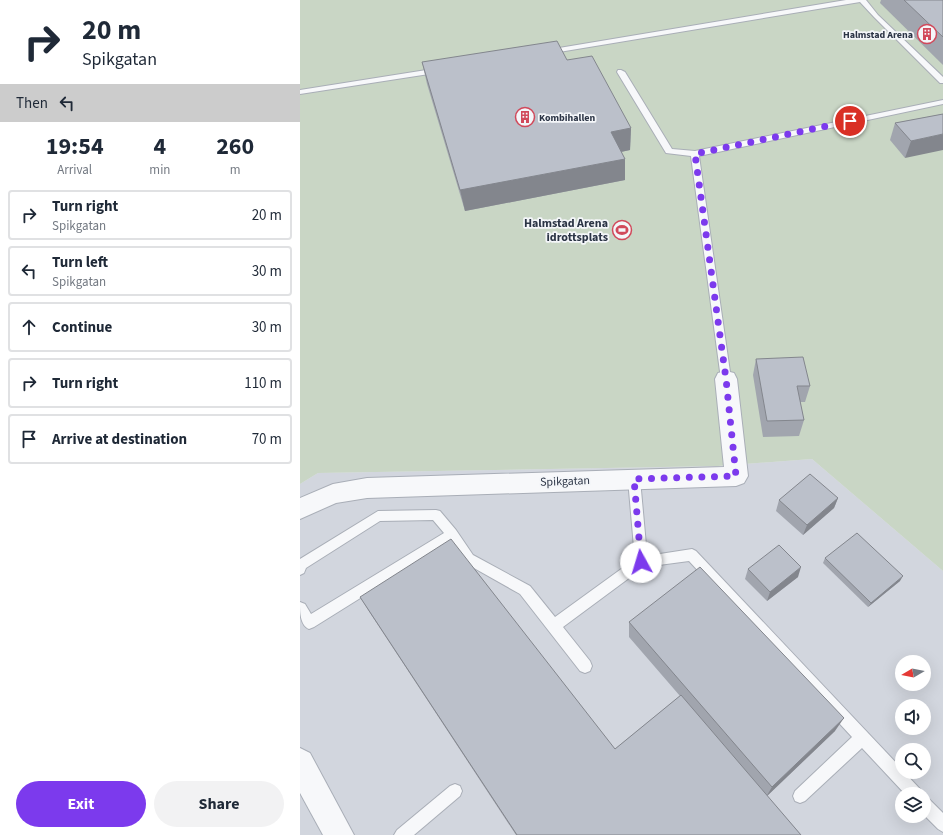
<!DOCTYPE html>
<html lang="en">
<head>
<meta charset="utf-8">
<style>
  :root { --surface:#fff; --page:#f2f2f3; --text:#1f2937; --muted:#747a83; --line:#e0e1e3; --accent:#7c3aed }
  body { margin:0; font-family:"Source Sans 3",sans-serif; background:var(--page); color:var(--text); height:100vh; display:flex; flex-direction:column; font-size:15px; white-space:nowrap }
  * { box-sizing:border-box; margin:0 }
  p { font-size:13px; color:var(--muted) }
  .icon { flex:none; width:22px; height:22px; fill:none; stroke:currentColor; stroke-width:2; stroke-linecap:round; stroke-linejoin:round }
  .map { position:relative; flex:1; overflow:hidden }
  .side { display:flex; flex-direction:column; background:var(--surface); width:300px }
  .side>* { flex:none }
  .guide { background:#fff; color:var(--text); overflow:hidden }
  .needle { width:26px; rotate:260deg }
  .controls { position:absolute; left:595px; top:655px; display:grid; gap:8px }
  .controls a { display:grid; place-items:center; width:36px; height:36px; border-radius:50%; background:var(--surface); box-shadow:0 4px 16px #0002; font-size:20px }
  .pin { position:absolute; display:grid; place-items:center; width:34px; height:34px; color:#fff; margin:-17px; border:2px solid #fff; border-radius:50%; box-shadow:0 1px 4px #0007 }
  .me { position:absolute; width:44px; margin:-22px; rotate:354deg; stroke-linejoin:round; filter:drop-shadow(0 0 3px #0008) }
  .turn { display:flex; align-items:center; gap:14px; height:84px; padding:0 16px; font-size:18px }
  .turn .icon { width:52px; height:52px; stroke-width:2.5 }
  .turn b { display:block; font-size:28px; line-height:34px }
  .then { display:flex; align-items:center; height:38px; padding:0 16px; background:#0003; gap:8px; font-size:15px }
  .eta { display:flex; justify-content:space-evenly; align-items:center; height:68px; text-align:center }
  .eta b { font-size:24px; font-weight:700; line-height:28px }
  .action { display:flex; gap:8px; margin-top:auto; padding:8px 16px }
  .action a { flex:1; height:46px; border-radius:24px; background:var(--accent); color:#fff; font-size:16px; font-weight:700; line-height:46px; text-align:center }
  .action a+a { background:var(--page); color:var(--text) }
  ul { padding:0; list-style:none }
  li { display:flex; align-items:center; gap:12px; height:50px; margin:0 8px 6px; padding:0 8px; border:2px solid var(--line); border-radius:4px }
  li div { flex:1 }
  li b { display:block; font-size:15px }
  li em { font-style:normal }
  main { display:flex; flex:1; min-height:0 }
  .map>svg:first-child { display:block }
  .built { fill:#d2d6de; fill-rule:evenodd }
  .green { fill:#c9d6c5 }
  .lines { fill:none; stroke-linecap:round; stroke-linejoin:round }
  .service-casing { stroke:#a9aeb7; stroke-width:2 }
  .minor-casing { stroke:#a9aeb7; stroke-width:2 }
  .tertiary-casing { stroke:#a9aeb7; stroke-width:2 }
  .service { fill:#f7f8fa; fill-rule:evenodd }
  .minor { fill:#f7f8fa; fill-rule:evenodd }
  .tertiary { fill:#f7f8fa; fill-rule:evenodd }
  .wall { fill:#a1a5ae }
  .shaded-wall { fill:#83868d }
  .building { fill:#bbc0ca; stroke:#83868d }
  .route { stroke:#7c3aed; stroke-width:7; stroke-dasharray:0 12.6 }
  .labels { text-anchor:middle; stroke-width:3.5; stroke-linejoin:round; paint-order:stroke }
  .far-poi-label { font-size:10px; font-weight:bold; fill:#2b3445; stroke:#f4f6f9; text-anchor:end }
  .poi-label { font-size:12px; font-weight:bold; fill:#2b3445; stroke:#f4f6f9; text-anchor:end }
  .street-label { font-size:12px; fill:#2b3445; stroke:#f4f6f9 }
</style>
</head>
<body>
<main>
<section class="side">
<div class="guide">
<div class="turn"><svg class="icon" aria-label="right" viewBox="0 0 24 24"><path d="M7 20v-9h11M14 6l5 5-5 5"/></svg><div><b>20 m</b>Spikgatan</div></div>
<div class="then">Then<svg class="icon" aria-label="left" viewBox="0 0 24 24"><path d="M17 20v-9H6M10 6l-5 5 5 5"/></svg></div>
</div>
<div class="eta">
<div><b>19:54</b><p>Arrival</p></div>
<div><b>4</b><p>min</p></div>
<div><b>260</b><p>m</p></div>
</div>
<ul>
<li><svg class="icon" aria-label="right" viewBox="0 0 24 24"><path d="M7 20v-9h11M14 6l5 5-5 5"/></svg><div><b>Turn right</b><p>Spikgatan</p></div><em>20 m</em></li>
<li><svg class="icon" aria-label="left" viewBox="0 0 24 24"><path d="M17 20v-9H6M10 6l-5 5 5 5"/></svg><div><b>Turn left</b><p>Spikgatan</p></div><em>30 m</em></li>
<li><svg class="icon" aria-label="ahead" viewBox="0 0 24 24"><path d="M12 20V5M6 11l6-6 6 6"/></svg><div><b>Continue</b></div><em>30 m</em></li>
<li><svg class="icon" aria-label="right" viewBox="0 0 24 24"><path d="M7 20v-9h11M14 6l5 5-5 5"/></svg><div><b>Turn right</b></div><em>110 m</em></li>
<li><svg class="icon" aria-label="arrive" viewBox="0 0 24 24"><path d="M6 21V4h12l-3 4 3 4H6"/></svg><div><b>Arrive at destination</b></div><em>70 m</em></li>
</ul>
<div class="action"><a>Exit</a><a>Share</a></div>
</section>
<div class="map">
<svg width="643" height="835" viewBox="0 0 643 835">
  <rect width="100%" height="100%" fill="#e4e7ec"/>
  <path class="built" d="M512,459L643,571V835H0V484L18,473L418,466ZM602,662H624V684H602ZM602,706H624V728H602ZM602,750H624V772H602ZM602,794H624V816H602Z"/>
  <polygon class="green" points="0,0 643,0 643,571 512,459 418,466 18,473 0,484"/>
  <g class="lines">
    <g class="service-casing">
      <g id="service">
        <polygon points="546,0 566,0 578,15 643,77 643,83 640,83 574,17 560,2 247,54 243,52 247,50"/>
        <polygon points="139,68 142,68 142,72 0,94 0,90"/>
        <polygon points="318,70 321,70 325,72 372,149 395,151 643,100 643,104 399,156 431,379 430,382 422,382 421,379 391,156 366,153 317,72"/>
        <path d="M334,474L338,476L340,479L347,556L392,549L396,551L602,769V772H604L620,789L622,794H605L562,748L505,801L500,803L495,801L493,796L495,791L552,737L389,561L344,567L263,627L290,661L292,666L290,671L285,673L280,671L220,594L165,563L150,542L14,627L9,629C0,625 0,612 0,602L5,604L11,614L144,533L133,520L80,521L6,568L4,573L0,575V559L78,511L136,510L140,511L156,530L173,555L230,586L255,617L335,559L328,479L330,476Z"/>
        <polygon points="155,784 160,786 162,791 160,796 114,835 94,835 97,830 150,786"/>
        <polygon points="624,797 629,799 643,813 643,832 638,829 624,815"/>
      </g>
    </g>
    <g class="minor-casing">
      <polygon id="minor" points="426,371 434,373 437,379 448,476 444,483 436,486 67,498 36,503 0,519 0,498 33,484 67,478 424,467 415,379 418,373"/>
    </g>
    <g class="tertiary-casing">
      <polygon id="tertiary" points="0,748 10,753 54,835 23,835 0,793"/>
    </g>
    <use href="#service" class="service"/>
    <use href="#minor" class="minor"/>
    <use href="#tertiary" class="tertiary"/>
  </g>
  <g class="wall">
    <polygon points="581,0 643,0 643,65 580,3"/>
    <polygon points="267,60 331,128 330,150 321,152 325,159 325,180 165,211 127,84 122,62"/>
    <polygon points="643,114 605,158 590,140 595,123"/>
    <polygon points="456,359 510,386 505,402 500,402 504,420 499,436 463,437 453,375"/>
    <polygon points="538,498 534,508 503,535 476,511 479,500"/>
    <polygon points="525,558 600,581 568,607 523,563"/>
    <polygon points="448,569 498,577 467,601 445,579"/>
    <polygon points="60,597 315,749 380,696 329,637 329,622 535,731 467,796 501,835 216,835 70,613"/>
  </g>
  <g class="shaded-wall">
    <polygon points="331,128 330,150 311,154 311,132"/>
    <polygon points="643,134 643,150 605,158 611,141"/>
    <polygon points="325,159 325,180 165,211 160,190"/>
    <polygon points="538,498 534,508 503,535 507,525"/>
    <polygon points="501,567 498,577 467,601 470,592"/>
    <polygon points="603,576 600,581 568,607 571,603"/>
    <polygon points="544,718 535,731 466,797 472,787"/>
  </g>
  <g class="building">
    <polygon points="604,0 643,0 643,37"/>
    <polygon points="257,41 267,60 292,56 331,128 311,132 325,159 160,190 122,62"/>
    <polygon points="643,114 643,134 611,141 595,123"/>
    <polygon points="503,357 510,386 497,386 504,420 467,421 456,359"/>
    <polygon points="510,474 538,498 507,525 479,500"/>
    <polygon points="557,533 603,576 571,603 525,558"/>
    <polygon points="151,539 315,749 381,695 501,835 217,835 60,597"/>
    <polygon points="479,545 501,567 470,592 448,569"/>
    <polygon points="400,567 544,718 472,787 329,622"/>
  </g>
  <g class="lines">
    <polyline class="route" points="341,562 334,479 436,476 426,379 395,154 550,121"/>
  </g>
  <defs>
    <g id="building-ring" transform="scale(1)"><circle r="9.5" fill="#f4f6f9" stroke="#d1495b" stroke-width="1.5"/><path d="M-4-6H4V6H1V3H-1V6H-4ZM-2.5-4.3h1.7v1.8h-1.7ZM.8-4.3h1.7v1.8H.8ZM-2.5-1h1.7V.8h-1.7ZM.8-1h1.7V.8H.8Z" fill="#d1495b"/></g>
    <g id="stadium-ring" transform="scale(1)"><circle r="9.5" fill="#f4f6f9" stroke="#d1495b" stroke-width="1.5"/><path d="M0-5a6.5 5 0 1 0 0 10a6.5 5 0 1 0 0-10ZM-3.5-1.8h7v3.6h-7Z" fill="#d1495b"/></g>
  </defs>
  <g fill-rule="evenodd">
    <use href="#building-ring" x="627" y="34"/>
    <use href="#building-ring" x="225" y="117"/>
    <use href="#stadium-ring" x="322" y="230"/>
  </g>
  <g class="labels">
    <g class="far-poi-label">
      <text x="613" y="38">Halmstad Arena</text>
      <text x="239" y="121" text-anchor="start">Kombihallen</text>
    </g>
    <g class="poi-label">
      <text x="308" y="227">Halmstad Arena<tspan x="308" dy="14">idrottsplats</tspan></text>
    </g>
    <g class="street-label">
      <text transform="translate(265 481) rotate(-2)" y="4">Spikgatan</text>
    </g>
  </g>
</svg>
<div class="controls">
<a><svg class="needle" viewBox="-14 -14 28 28"><path d="M0-13l5 13h-10z" fill="#e53935"/><path d="M0 13l5-13h-10z" fill="#747a83"/></svg></a>
<a><svg class="icon" aria-label="sound" viewBox="0 0 24 24"><path d="M4 9h4l5-4v14l-5-4H4zM17 9q2 3 0 6"/></svg></a>
<a><svg class="icon" aria-label="search" viewBox="0 0 24 24"><circle cx="10" cy="10" r="6"/><path d="M15 15l6 6"/></svg></a>
<a><svg class="icon" aria-label="layers" viewBox="0 0 24 24"><path d="M12 4l9 5-9 5-9-5zM3 14l9 5 9-5"/></svg></a>
</div>
<div class="pin" style="left:550px;top:121px;background:#d93025"><svg class="icon" aria-label="arrive" viewBox="0 0 24 24"><path d="M6 21V4h12l-3 4 3 4H6"/></svg></div>
<svg class="me" style="left:341px;top:562px" viewBox="-20 -20 40 40"><circle r="19" fill="#fff"/><path d="M0-13L10 11 0 6-10 11z" fill="#7c3aed"/></svg>
</div>
</main>
</body>
</html>
